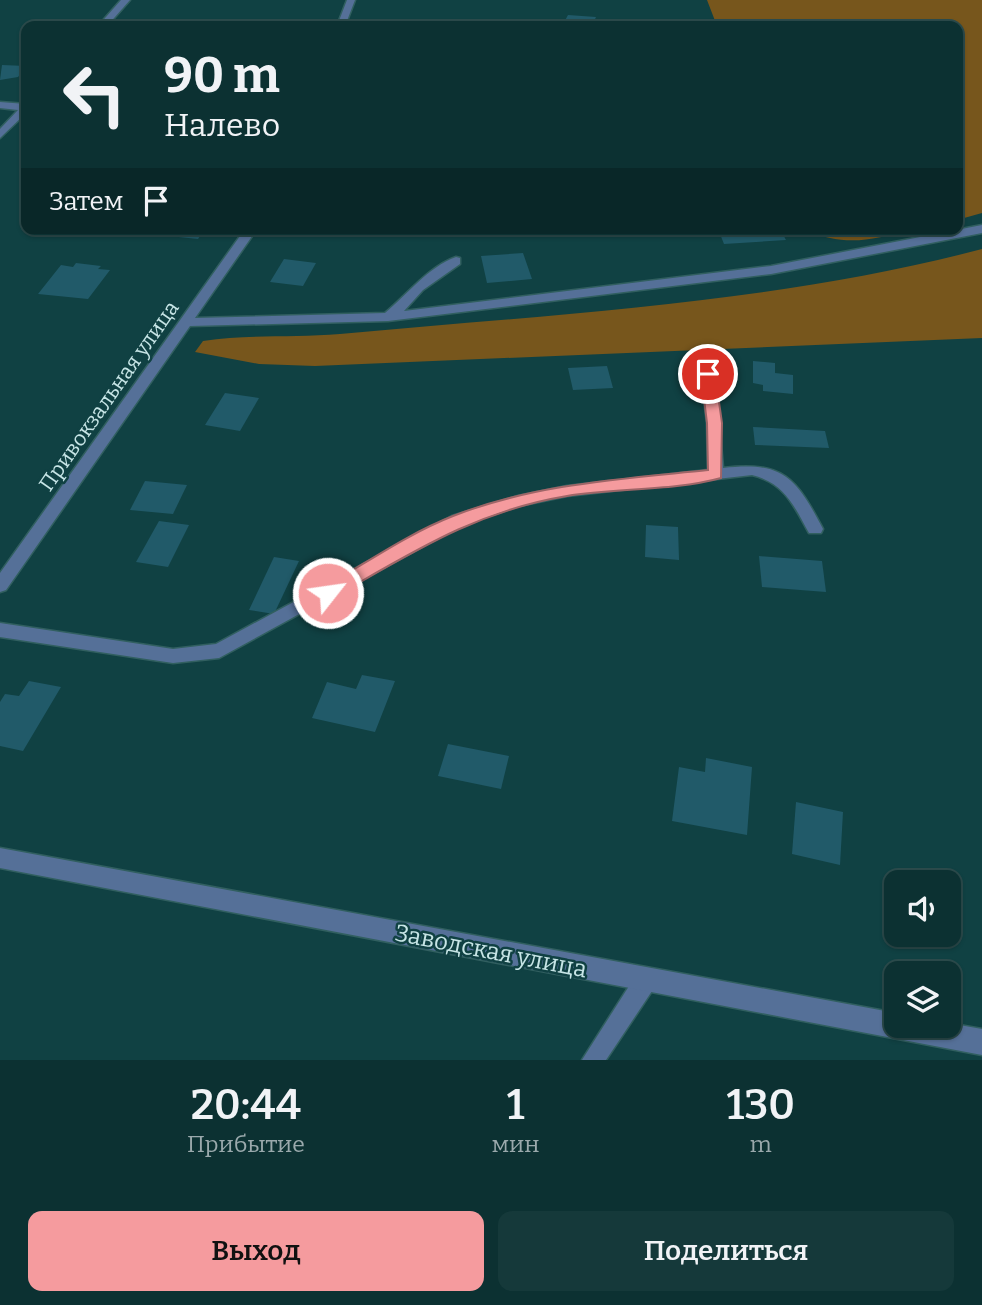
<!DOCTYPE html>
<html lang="ru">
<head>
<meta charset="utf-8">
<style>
  :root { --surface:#0c3132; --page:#15393a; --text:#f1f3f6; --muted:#9aa9ac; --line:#2c4c4d; --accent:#f59b9e }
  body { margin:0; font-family:Bitter,serif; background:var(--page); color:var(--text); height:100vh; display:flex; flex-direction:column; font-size:26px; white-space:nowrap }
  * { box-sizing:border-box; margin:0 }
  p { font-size:23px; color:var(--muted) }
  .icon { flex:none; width:38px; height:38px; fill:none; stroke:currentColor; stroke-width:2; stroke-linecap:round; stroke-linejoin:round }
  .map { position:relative; height:1060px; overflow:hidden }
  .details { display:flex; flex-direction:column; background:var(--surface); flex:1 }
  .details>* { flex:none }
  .top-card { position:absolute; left:21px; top:21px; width:942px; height:214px; border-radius:14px; box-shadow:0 2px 5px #0004,0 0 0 2px var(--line); background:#0c3132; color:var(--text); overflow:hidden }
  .fabs { position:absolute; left:884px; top:870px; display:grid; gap:14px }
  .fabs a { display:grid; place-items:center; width:77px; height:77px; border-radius:14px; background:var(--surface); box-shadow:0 2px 5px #0004,0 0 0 2px var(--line); font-size:35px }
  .pin { position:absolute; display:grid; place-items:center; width:60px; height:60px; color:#fff; margin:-30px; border:4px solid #fff; border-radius:50%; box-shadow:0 2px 7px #0007 }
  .me { position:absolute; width:77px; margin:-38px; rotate:60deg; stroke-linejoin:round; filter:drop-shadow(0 0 5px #0008) }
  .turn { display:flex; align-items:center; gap:24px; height:147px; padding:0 28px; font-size:32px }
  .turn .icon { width:91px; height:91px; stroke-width:2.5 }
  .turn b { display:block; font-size:49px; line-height:60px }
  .then { display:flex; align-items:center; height:66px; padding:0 28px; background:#0003; gap:14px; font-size:26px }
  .eta { display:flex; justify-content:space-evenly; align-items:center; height:119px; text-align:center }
  .eta b { font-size:42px; font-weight:600; line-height:49px }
  .action { display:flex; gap:14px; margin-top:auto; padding:14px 28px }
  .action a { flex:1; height:80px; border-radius:14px; background:var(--accent); color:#111; font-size:28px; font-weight:600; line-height:80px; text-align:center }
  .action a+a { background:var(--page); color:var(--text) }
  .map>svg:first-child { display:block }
  .green { fill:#77561c }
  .building { fill:#215a69 }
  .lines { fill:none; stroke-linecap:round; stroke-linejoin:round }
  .service-casing { stroke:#315f60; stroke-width:3 }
  .tertiary-casing { stroke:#315f60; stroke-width:3 }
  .service { fill:#557098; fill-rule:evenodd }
  .tertiary { fill:#557098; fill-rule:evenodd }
  .route { fill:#f59b9e; stroke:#9f6567; stroke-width:2 }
  .labels { text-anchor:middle; stroke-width:5; stroke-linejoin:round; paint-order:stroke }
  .street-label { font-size:21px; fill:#c7e5e6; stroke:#104143 }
  .near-street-label { font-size:24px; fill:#c7e5e6; stroke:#104143 }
</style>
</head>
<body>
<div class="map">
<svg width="982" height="1060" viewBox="0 0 982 1060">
  <rect width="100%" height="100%" fill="#104143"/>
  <g class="green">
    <polygon points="707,0 982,0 982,213 957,220 957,26 717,26"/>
    <path d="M800,229H915C865,241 849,247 800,229Z"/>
    <path d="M982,249V338L315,366L259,364L195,352L203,341C249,334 294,338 340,334C554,314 774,304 982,249Z"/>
  </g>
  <g class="building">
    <polygon points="568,15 596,17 592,26 562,26"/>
    <polygon points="176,20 202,20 199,26 172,26"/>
    <polygon points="2,65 26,66 26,67 18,77 0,80"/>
    <polygon points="174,229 205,229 198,239 169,236"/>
    <polygon points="718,229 780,229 786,240 724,244"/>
    <polygon points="523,253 532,279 487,283 481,256"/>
    <polygon points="284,259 316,263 303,286 270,282"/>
    <polygon points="76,263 101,266 98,269 110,270 88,299 38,294 61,265 73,267"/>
    <polygon points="753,361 775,363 775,373 793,375 793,394 763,391 763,385 753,383"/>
    <polygon points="607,366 613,388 573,390 568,368"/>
    <polygon points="225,393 259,398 240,431 205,425"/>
    <polygon points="753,427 825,431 829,448 755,445"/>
    <polygon points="145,481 187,485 173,514 130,510"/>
    <polygon points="159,521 189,525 168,567 136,562"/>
    <polygon points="646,525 678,527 679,560 645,557"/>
    <polygon points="759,556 822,561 826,592 762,587"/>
    <polygon points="274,557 299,561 274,614 249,610"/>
    <polygon points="362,675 395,681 375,732 312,718 327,682 356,689"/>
    <polygon points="29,681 61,687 23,751 0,746 0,702 5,694 19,696"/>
    <polygon points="448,744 509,756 501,789 438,776"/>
    <polygon points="706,758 752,767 747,835 672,821 679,767 705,772"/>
    <polygon points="796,802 843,812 840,865 792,854"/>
  </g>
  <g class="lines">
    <g class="service-casing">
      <g id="service">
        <polygon points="121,0 130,0 107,26 98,26"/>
        <polygon points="347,0 355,0 345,26 337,26"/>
        <polygon points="0,102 26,104 26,113 0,138 0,129 18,110 0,108"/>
        <path d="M982,225V233L771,274L388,321L190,326L6,590L0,592V573L245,229H257L195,318L385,313C407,295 428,267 456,257L460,258V264L423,290L404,311L771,266Z"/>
        <path d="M708,370L715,374L723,468C784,461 796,478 823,529L821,533H809C794,506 785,483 752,475L567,496L519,506L464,524L219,658L173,663L0,637V623L173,649L216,644L452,516L518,496L567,486L708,470L707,423L701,374Z"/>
        <polygon points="646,969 654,972 657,980 654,988 606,1060 582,1060 638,972"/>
      </g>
    </g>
    <g class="tertiary-casing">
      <polygon id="tertiary" points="0,848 896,1013 896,1026 948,1026 948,1023 982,1029 982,1055 0,868"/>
    </g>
    <use href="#service" class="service"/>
    <use href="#tertiary" class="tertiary"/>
  </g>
  <path class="route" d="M708,370L715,374L722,423L721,478C674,491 617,488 567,496C476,511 413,552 334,597H322L320,593L322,588C365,564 407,534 453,516C534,484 622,479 708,470L707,423L701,374Z"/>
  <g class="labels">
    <g class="street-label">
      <text transform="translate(109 396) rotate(-55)" y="7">Привокзальная улица</text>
    </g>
    <g class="near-street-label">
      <text transform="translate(491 951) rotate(11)" y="8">Заводская улица</text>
    </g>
  </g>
</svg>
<div class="fabs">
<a><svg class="icon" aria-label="sound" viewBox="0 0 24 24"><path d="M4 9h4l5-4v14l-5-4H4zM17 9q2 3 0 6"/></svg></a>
<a><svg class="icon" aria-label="layers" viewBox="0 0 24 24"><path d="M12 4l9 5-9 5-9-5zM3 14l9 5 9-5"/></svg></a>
</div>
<div class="pin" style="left:708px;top:374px;background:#d93025"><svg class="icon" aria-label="arrive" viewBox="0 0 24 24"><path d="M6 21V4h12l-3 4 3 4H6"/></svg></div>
<svg class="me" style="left:328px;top:593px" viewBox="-20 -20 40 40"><circle r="17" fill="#f59b9e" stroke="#fff" stroke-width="3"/><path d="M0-11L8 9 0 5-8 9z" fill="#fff"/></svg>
<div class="top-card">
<div class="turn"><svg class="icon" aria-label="left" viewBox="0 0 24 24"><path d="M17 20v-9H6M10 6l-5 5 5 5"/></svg><div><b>90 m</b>Налево</div></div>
<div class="then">Затем<svg class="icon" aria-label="arrive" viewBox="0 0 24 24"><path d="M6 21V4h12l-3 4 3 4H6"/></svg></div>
</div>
</div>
<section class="details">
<div class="eta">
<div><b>20:44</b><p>Прибытие</p></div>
<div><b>1</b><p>мин</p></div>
<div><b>130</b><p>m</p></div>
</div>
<div class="action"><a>Выход</a><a>Поделиться</a></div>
</section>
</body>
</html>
